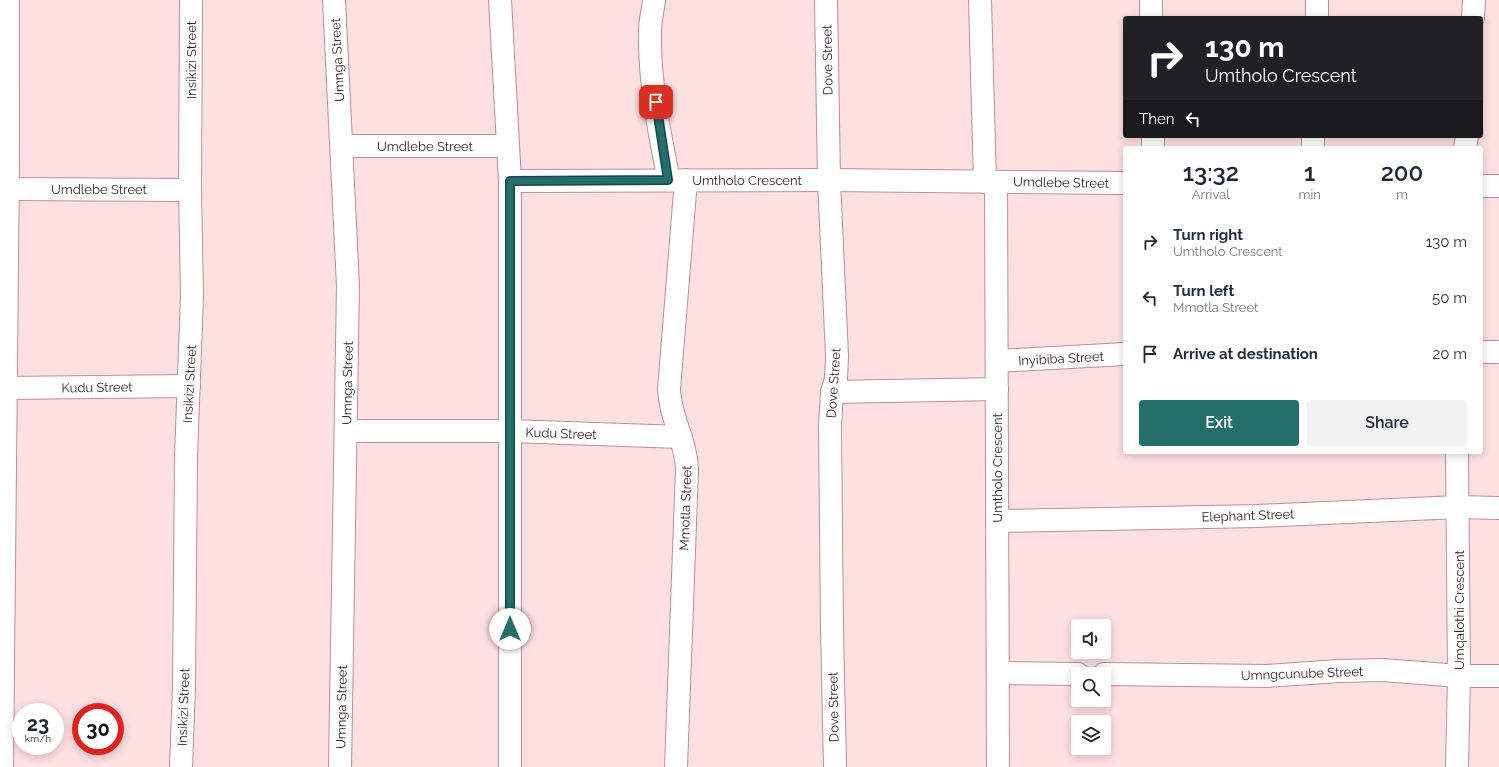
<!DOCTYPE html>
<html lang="en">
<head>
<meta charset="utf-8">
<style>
  :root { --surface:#fff; --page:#f2f2f3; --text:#1f2937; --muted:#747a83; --accent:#246f6c }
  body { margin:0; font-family:Raleway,sans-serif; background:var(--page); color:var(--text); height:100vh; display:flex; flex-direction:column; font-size:15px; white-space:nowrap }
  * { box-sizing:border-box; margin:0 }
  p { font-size:13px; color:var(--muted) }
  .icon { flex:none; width:22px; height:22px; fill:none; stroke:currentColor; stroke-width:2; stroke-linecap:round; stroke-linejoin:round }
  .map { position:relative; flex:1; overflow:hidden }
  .drawer { position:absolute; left:1123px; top:146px; width:360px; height:308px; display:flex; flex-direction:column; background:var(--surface); border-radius:4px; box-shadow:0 2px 10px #0003 }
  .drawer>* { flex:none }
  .banner { position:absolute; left:1123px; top:16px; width:360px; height:122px; border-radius:4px; box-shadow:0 2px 10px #0003; background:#202124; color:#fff; overflow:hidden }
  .fabs { position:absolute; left:1071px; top:619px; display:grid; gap:8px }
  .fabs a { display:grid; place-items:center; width:40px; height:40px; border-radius:4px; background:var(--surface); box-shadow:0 2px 10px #0003; font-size:20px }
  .speed { position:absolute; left:12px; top:703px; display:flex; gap:8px; font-size:20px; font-weight:700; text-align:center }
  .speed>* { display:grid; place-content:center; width:52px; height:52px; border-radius:50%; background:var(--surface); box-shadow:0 2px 10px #0003; line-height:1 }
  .speed small { font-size:10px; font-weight:400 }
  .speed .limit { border:6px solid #d22; background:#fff; color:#111 }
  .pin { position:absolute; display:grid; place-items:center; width:34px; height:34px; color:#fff; margin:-17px; border-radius:8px; box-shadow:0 2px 6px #0006 }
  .me { position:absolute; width:44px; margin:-22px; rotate:0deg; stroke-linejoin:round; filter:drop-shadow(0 0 3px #0008) }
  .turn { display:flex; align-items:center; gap:14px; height:84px; padding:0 16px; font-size:18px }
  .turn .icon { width:52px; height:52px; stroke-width:2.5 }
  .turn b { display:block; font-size:28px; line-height:34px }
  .then { display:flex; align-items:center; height:38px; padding:0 16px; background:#0003; gap:8px; font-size:15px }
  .eta { display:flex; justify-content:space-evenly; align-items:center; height:68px; text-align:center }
  .eta b { font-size:24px; font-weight:600; line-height:28px }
  .primary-button { display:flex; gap:8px; margin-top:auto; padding:8px 16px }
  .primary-button a { flex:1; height:46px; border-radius:4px; background:var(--accent); color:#fff; font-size:16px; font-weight:600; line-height:46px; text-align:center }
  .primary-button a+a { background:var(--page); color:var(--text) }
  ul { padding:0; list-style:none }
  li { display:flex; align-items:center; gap:12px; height:56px; padding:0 16px }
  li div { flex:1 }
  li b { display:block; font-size:15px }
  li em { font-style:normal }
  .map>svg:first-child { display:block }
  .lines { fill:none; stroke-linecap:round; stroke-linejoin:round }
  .minor-casing { stroke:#be8f95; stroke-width:24 }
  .minor { stroke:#fff; stroke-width:22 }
  .route-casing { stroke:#174846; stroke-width:10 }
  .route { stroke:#246f6c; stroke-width:7 }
  .labels { text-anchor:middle; stroke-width:3.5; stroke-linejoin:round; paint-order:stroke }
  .street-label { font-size:13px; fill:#2f1d1f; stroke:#fff }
</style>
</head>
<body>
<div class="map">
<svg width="1499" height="767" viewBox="0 0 1499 767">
  <rect width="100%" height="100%" fill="#fedfe2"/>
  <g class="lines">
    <g class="minor-casing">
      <g id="minor">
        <polyline points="334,0 348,286 340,767"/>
        <polyline points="500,0 510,181 510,767"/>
        <path d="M654,0C653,10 650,20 650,31C649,80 659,132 669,180"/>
        <polyline points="826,0 829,180 837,356 836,379 832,392 830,427 832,629 835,767"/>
        <polyline points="980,0 985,182"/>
        <polyline points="1151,0 1151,18"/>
        <polyline points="1317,18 1317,0"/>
        <polyline points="1473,18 1474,0"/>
        <polyline points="1153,136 1153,148"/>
        <polyline points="342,146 508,146"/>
        <polyline points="1313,148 1313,136"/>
        <polyline points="1465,148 1467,136"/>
        <polyline points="510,181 829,180 1125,183"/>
        <polyline points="996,182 998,767"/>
        <polyline points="1481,186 1499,186"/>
        <polyline points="7,189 190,190"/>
        <polyline points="1481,352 1499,352"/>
        <polyline points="997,361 1125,354"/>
        <polyline points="5,388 189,386"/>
        <polyline points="832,392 997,389"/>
        <polyline points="346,431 510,431 681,437"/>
        <polyline points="1457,452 1459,676 1457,767"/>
        <polyline points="997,521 1257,516 1458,507 1499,508"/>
        <polyline points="998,673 1078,674"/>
        <polyline points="1104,674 1267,676 1339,671 1383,670 1459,676 1499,676"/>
        <polyline points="2,767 8,164 8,0"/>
        <polyline points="181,767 184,687 186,456 192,296 190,190 191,0"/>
        <path d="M676,767L687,469C686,441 670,417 669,389L686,180"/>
      </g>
    </g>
    <use href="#minor" class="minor"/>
  </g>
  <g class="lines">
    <g class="route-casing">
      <polyline id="route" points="510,629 510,181 668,180 656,102"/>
    </g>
    <use href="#route" class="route"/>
  </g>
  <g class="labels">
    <g class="street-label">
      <text transform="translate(191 60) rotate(-90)" y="5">Insikizi Street</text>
      <text transform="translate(337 60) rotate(-93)" y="5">Umnga Street</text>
      <text transform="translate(827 60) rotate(-91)" y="5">Dove Street</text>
      <text x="425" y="151">Umdlebe Street</text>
      <text x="747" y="185">Umtholo Crescent</text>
      <text transform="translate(1061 182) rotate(1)" y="5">Umdlebe Street</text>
      <text x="99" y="194">Umdlebe Street</text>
      <text transform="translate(1061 358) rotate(-3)" y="5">Inyibiba Street</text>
      <text transform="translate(347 383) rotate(-89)" y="5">Umnga Street</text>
      <text transform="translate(833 383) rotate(-86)" y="5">Dove Street</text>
      <text transform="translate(189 384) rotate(-87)" y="5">Insikizi Street</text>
      <text transform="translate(97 387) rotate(-1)" y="5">Kudu Street</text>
      <text transform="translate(561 433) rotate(2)" y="5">Kudu Street</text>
      <text transform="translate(997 468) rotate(-90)" y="5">Umtholo Crescent</text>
      <text transform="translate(685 508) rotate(-88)" y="5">Mmotla Street</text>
      <text transform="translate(1248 515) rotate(-2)" y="5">Elephant Street</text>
      <text transform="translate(1459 610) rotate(-90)" y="5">Umqalothi Crescent</text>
      <text transform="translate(1302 673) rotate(-2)" y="5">Umngcunube Street</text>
      <text transform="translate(183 707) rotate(-88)" y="5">Insikizi Street</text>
      <text transform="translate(341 707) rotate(-89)" y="5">Umnga Street</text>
      <text transform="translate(833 707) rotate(-91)" y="5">Dove Street</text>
    </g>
  </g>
</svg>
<div class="fabs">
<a><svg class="icon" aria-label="sound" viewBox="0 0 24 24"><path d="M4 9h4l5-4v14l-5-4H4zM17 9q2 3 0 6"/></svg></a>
<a><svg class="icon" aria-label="search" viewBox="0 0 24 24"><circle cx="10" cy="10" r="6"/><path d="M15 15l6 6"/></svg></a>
<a><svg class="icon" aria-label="layers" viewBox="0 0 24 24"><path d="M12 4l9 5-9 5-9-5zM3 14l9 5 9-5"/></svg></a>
</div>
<div class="speed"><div>23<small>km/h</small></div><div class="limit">30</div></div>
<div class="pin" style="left:656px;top:102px;background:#d93025"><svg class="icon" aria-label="arrive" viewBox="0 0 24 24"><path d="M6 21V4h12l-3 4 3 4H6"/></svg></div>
<svg class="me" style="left:510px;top:629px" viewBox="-20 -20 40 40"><circle r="19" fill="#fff"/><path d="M0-13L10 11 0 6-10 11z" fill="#246f6c"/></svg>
<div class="banner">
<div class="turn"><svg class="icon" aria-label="right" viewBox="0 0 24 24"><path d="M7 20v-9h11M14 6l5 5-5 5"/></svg><div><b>130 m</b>Umtholo Crescent</div></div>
<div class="then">Then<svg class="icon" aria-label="left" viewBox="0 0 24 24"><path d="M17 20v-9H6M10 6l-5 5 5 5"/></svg></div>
</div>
<section class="drawer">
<div class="eta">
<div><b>13:32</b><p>Arrival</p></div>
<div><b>1</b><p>min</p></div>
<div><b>200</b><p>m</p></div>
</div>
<ul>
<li><svg class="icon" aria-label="right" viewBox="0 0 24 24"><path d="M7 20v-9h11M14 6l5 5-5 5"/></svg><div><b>Turn right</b><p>Umtholo Crescent</p></div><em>130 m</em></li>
<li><svg class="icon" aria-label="left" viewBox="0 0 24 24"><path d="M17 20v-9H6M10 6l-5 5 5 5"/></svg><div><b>Turn left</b><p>Mmotla Street</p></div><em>50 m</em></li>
<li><svg class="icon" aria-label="arrive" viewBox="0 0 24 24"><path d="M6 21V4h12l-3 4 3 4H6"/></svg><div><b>Arrive at destination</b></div><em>20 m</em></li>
</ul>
<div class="primary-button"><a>Exit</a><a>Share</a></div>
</section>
</div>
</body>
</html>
